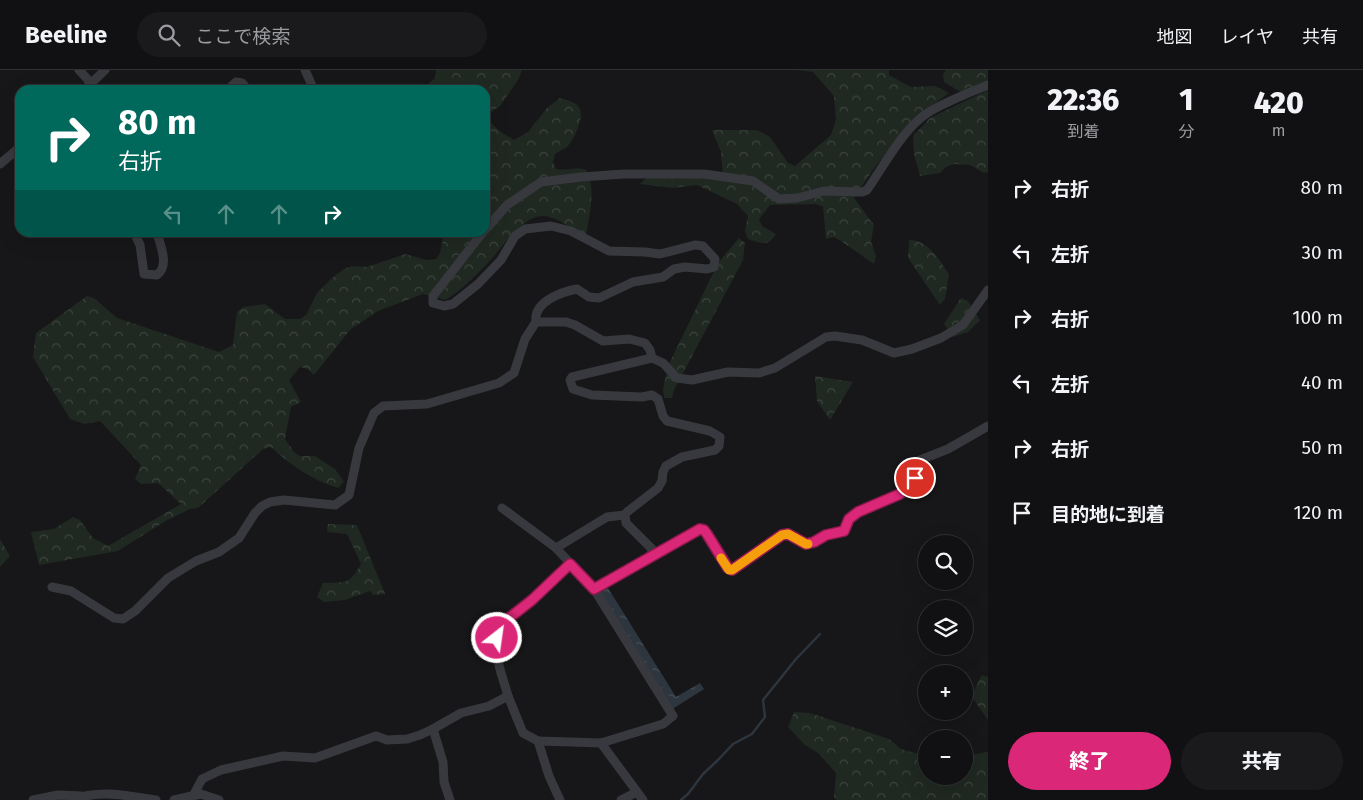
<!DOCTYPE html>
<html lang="ja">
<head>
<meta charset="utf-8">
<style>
  :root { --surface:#111113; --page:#1a1a1c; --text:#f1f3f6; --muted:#9c9da0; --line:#303133; --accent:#db2777 }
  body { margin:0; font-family:"Fira Sans","Noto Sans JP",sans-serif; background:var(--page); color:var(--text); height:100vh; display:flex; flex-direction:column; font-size:19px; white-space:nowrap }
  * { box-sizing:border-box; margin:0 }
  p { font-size:16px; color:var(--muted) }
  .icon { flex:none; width:28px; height:28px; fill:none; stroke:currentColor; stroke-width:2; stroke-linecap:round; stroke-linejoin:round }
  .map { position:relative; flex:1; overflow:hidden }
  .sheet { display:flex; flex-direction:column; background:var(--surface); width:375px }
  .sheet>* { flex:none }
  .top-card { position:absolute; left:15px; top:15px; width:475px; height:152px; border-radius:15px; box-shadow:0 5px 20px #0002,0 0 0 1px var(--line); background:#00695c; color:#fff; overflow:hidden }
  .buttons { position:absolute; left:918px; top:465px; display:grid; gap:10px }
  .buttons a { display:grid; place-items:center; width:55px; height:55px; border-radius:50%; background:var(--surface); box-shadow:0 5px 20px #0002,0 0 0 1px var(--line); font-size:25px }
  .pin { position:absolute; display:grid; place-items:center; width:42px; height:42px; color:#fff; margin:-21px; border:2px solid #fff; border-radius:50%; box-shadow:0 1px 5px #0007 }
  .me { position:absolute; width:55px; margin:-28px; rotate:30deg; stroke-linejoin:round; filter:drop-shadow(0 0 4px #0008) }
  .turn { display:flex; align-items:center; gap:18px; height:105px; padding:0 20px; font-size:22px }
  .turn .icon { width:65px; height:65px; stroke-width:2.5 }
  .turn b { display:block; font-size:35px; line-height:42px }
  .lanes { display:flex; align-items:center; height:48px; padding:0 20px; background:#0003; justify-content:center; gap:25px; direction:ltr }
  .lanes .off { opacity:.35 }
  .eta { display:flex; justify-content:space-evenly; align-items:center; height:85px; text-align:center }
  .eta b { font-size:30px; font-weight:800; line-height:35px }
  .button { display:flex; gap:10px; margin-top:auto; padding:10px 20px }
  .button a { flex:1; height:58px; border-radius:30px; background:var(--accent); color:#fff; font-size:20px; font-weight:800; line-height:58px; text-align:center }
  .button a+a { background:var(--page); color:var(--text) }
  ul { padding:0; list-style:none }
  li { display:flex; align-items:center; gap:15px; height:65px; padding:0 20px }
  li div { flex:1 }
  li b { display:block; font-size:19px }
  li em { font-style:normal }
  header { display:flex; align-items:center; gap:30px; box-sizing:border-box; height:70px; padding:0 25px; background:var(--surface); border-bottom:1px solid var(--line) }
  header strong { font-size:24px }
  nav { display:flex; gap:28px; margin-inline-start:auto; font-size:18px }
  .search { width:350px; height:45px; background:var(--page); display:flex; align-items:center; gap:12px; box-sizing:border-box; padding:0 18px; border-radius:28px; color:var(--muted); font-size:19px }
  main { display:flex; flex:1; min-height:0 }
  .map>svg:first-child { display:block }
  .forest { fill:url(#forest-crowns) }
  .water { fill:url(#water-ripples) }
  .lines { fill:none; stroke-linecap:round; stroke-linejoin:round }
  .stream { stroke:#2d353e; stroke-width:2.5 }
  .street { stroke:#38393e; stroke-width:9 }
  .route-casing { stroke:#8e194d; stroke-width:12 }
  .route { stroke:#db2777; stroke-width:9 }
  .slow { stroke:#f59e0b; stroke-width:9 }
</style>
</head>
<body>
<header>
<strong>Beeline</strong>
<div class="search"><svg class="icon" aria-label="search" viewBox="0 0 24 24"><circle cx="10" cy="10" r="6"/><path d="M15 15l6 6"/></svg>ここで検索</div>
<nav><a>地図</a><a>レイヤ</a><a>共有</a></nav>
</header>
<main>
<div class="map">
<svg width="988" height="730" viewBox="0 0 988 730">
  <defs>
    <pattern id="forest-crowns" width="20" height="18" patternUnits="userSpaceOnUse" patternTransform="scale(1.25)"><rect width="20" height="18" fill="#1f2821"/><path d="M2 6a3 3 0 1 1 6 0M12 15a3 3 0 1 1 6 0" fill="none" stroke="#3d443f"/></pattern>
    <pattern id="water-ripples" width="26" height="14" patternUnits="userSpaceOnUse" patternTransform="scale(1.25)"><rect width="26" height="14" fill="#2d353e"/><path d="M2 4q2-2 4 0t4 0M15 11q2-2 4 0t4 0" fill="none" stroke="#495058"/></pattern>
  </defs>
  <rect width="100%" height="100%" fill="#171719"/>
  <g class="forest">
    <path d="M436,0H522L518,10L500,36L487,45C492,58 503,63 514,70L528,62L547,38L560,28C567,30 577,32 580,39C584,47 574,70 568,76C565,79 559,81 555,84L553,92L556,99C567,101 576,96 586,100C597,118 589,146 586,166C576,161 555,146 544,146C521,145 501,180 486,195C474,207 460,222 445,230L423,224L378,241L350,260L314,305L308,299L300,297L289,310L301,332L291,337L285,369L294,382L300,386H315L335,399L344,412L338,418C314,411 290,395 271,377L263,379L198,438L190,439L164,452L118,481L39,495L31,462L54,459L73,447L80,450L93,468L108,476L181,434L158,413L141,414L135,409L141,395L100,351L84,354L70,349L33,287L36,263L87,226L94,228L117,248L219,282L233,275L237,242L243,237L265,234L285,249H300L306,245L317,223L332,208L344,199L352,196L367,197L405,184L427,190L436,189L440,183L444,163L485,162V20H421L435,8Z"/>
    <path d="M797,0H889V5L911,17L935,16L949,23L914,49L875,97L854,128L874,155L871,172L876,186L874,194L841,171L834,167L826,169L823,137L816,134L770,135L759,149L762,156L776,164C767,178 761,173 748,169L745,161L748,146L737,134L697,115L673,118L640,114L645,109L661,106L723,107L721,82L712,60H756L763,63L770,67L788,93L795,96L831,65L836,50L834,26L813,2Z"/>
    <polygon points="946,0 988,0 988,12 964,24 944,12 943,4"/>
    <polygon points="988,20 988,102 984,103 970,95 954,94 946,97 940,103 920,106 914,84 913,66 930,48"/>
    <polygon points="739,168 745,173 743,190 674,320 672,328 664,328 663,319 668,296 718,193"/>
    <path d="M909,170C929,170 938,189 949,204L945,229L940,235L908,188Z"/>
    <polygon points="961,228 968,231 980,250 968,262 953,267 944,254"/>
    <polygon points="815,306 853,312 830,350 817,331"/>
    <path d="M328,454L357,455L385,524L373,525L370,521L345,530L324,532L317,527L323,513C346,512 349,515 361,494L347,464L327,462Z"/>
    <polygon points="0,469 10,486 0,497"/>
    <polygon points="982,605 988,607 988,650 971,626"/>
    <polygon points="794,642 810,643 889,669 901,679 926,686 926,706 964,706 964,686 988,682 988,730 836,730 834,727 836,703 818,683 805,675 788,657"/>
  </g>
  <polygon class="water" points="608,518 676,627 700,613 704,619 671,640 599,523"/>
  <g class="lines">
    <polyline class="stream" points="681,730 688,724 703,704 718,690 733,674 752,664 765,647 763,630 796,589 820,564"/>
    <g class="street">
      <polyline points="79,0 91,13 96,20"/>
      <polyline points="305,0 314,20"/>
      <polyline points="84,20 105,0"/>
      <polyline points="227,20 236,12 242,13 248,20"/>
      <polyline points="0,94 20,77"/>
      <path d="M485,160L507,135L541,112L581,107L624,104H704L753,111L779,129L797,128L824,121L862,122L867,120C884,96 903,58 929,42C947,31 968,23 988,15"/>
      <path d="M134,162L140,175L144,204L157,205C170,195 160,176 157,162"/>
      <polyline points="536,252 566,252 575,255 603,271 629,269 645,273 650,280 652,288"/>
      <polyline points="502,438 556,478"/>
      <polyline points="651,487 652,479 626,453 625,445 627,442 658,418 662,411 663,402 666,396 682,387 715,380 719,376 720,367 710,361 667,351 663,346 658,329 652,325 642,327 592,325 573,319 570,310 572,307 652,288 663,293 677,308 692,310 728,302 759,303 775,298 826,267 835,266 862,270 894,283 912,279 941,268 963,255 988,220"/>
      <path d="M52,517L71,521L114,548L123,549L135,541L168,508L196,491L219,482L239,468L255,443L262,436L270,432L284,430L335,435L349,425L359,378L374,343L383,336L427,334L499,313L514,303L525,269L536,252C533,232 561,222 577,219L589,227L599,228L633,212L663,207L674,199L685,197L707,199L714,197L715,189L703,176L695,175L660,184L645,182L609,181L571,161L551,156L525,159L515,166L501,190L478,214L453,234L444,236L433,233V226L483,162"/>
      <path d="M594,519L698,460H704L707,464L727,498L732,500L782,465L788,464L806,474L814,472L826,465L844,461C846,458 847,453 849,450C861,430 907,434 915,408C916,404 915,397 915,392L948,379L988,356"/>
      <polyline points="508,626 523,663 538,671 549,706 560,730"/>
      <polyline points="538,671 601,673 663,654 673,646 594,519 556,478 602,450 607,447 625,445"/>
      <polyline points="601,673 643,730"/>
      <polyline points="194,724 202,709 221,700 283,686 315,688 376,666 387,670 407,669 420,665 433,659"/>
      <polyline points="33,730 58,725 82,726"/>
      <path d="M72,730C100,719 128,726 156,730"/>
      <polyline points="174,730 201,724 219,730"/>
      <path d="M450,730L444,712L443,692L433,659L461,643L489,636L508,626C502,604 487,572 504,552C511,543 522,538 531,530C544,518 556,504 570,494"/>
      <polyline points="621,730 637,722"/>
    </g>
  </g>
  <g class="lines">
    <g class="route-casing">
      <polyline id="route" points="497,568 504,552 532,530 570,494 594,519 700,459 704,460 707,464 728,498 732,500 782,465 788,464 806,474 814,472 826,465 844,461 849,449 858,442 900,424 908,418 915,408"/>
    </g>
    <use href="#route" class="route"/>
    <polyline class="slow" points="721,488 729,500 732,500 782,465 788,464 806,474 808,474"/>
  </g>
</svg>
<div class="buttons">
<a><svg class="icon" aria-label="search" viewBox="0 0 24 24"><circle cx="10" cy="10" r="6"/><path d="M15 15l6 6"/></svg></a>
<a><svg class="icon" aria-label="layers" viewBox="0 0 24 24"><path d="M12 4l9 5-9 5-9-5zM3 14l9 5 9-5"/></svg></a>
<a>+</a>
<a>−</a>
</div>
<div class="pin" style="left:915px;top:408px;background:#d93025"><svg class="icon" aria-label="arrive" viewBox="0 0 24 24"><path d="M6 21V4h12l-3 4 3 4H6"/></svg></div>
<svg class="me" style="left:497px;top:568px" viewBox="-20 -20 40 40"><circle r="17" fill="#db2777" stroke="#fff" stroke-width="3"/><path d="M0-11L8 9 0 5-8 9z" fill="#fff"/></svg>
<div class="top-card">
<div class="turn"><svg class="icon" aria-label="right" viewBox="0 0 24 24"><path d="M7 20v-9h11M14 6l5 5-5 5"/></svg><div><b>80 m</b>右折</div></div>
<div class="lanes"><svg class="icon off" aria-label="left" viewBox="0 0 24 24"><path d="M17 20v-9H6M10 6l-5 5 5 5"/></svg><svg class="icon off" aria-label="ahead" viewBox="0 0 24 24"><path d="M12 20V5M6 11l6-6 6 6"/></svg><svg class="icon off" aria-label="ahead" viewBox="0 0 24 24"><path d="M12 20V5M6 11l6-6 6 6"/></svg><svg class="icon" aria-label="right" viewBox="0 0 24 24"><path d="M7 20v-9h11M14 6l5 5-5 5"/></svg></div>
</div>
</div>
<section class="sheet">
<div class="eta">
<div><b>22:36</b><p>到着</p></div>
<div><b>1</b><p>分</p></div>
<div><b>420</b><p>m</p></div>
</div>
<ul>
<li><svg class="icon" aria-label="right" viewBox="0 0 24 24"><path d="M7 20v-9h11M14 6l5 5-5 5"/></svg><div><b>右折</b></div><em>80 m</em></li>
<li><svg class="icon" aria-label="left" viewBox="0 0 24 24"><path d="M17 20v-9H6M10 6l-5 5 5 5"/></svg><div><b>左折</b></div><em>30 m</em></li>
<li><svg class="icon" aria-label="right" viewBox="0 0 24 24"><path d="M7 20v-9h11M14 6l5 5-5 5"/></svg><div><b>右折</b></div><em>100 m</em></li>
<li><svg class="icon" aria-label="left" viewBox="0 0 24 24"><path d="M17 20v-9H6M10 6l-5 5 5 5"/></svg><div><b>左折</b></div><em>40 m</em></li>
<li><svg class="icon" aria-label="right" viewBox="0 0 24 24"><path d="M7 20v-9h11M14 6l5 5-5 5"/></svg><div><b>右折</b></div><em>50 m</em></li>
<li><svg class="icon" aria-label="arrive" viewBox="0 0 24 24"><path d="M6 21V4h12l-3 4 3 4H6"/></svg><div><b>目的地に到着</b></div><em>120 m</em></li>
</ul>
<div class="button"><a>終了</a><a>共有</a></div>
</section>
</main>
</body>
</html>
